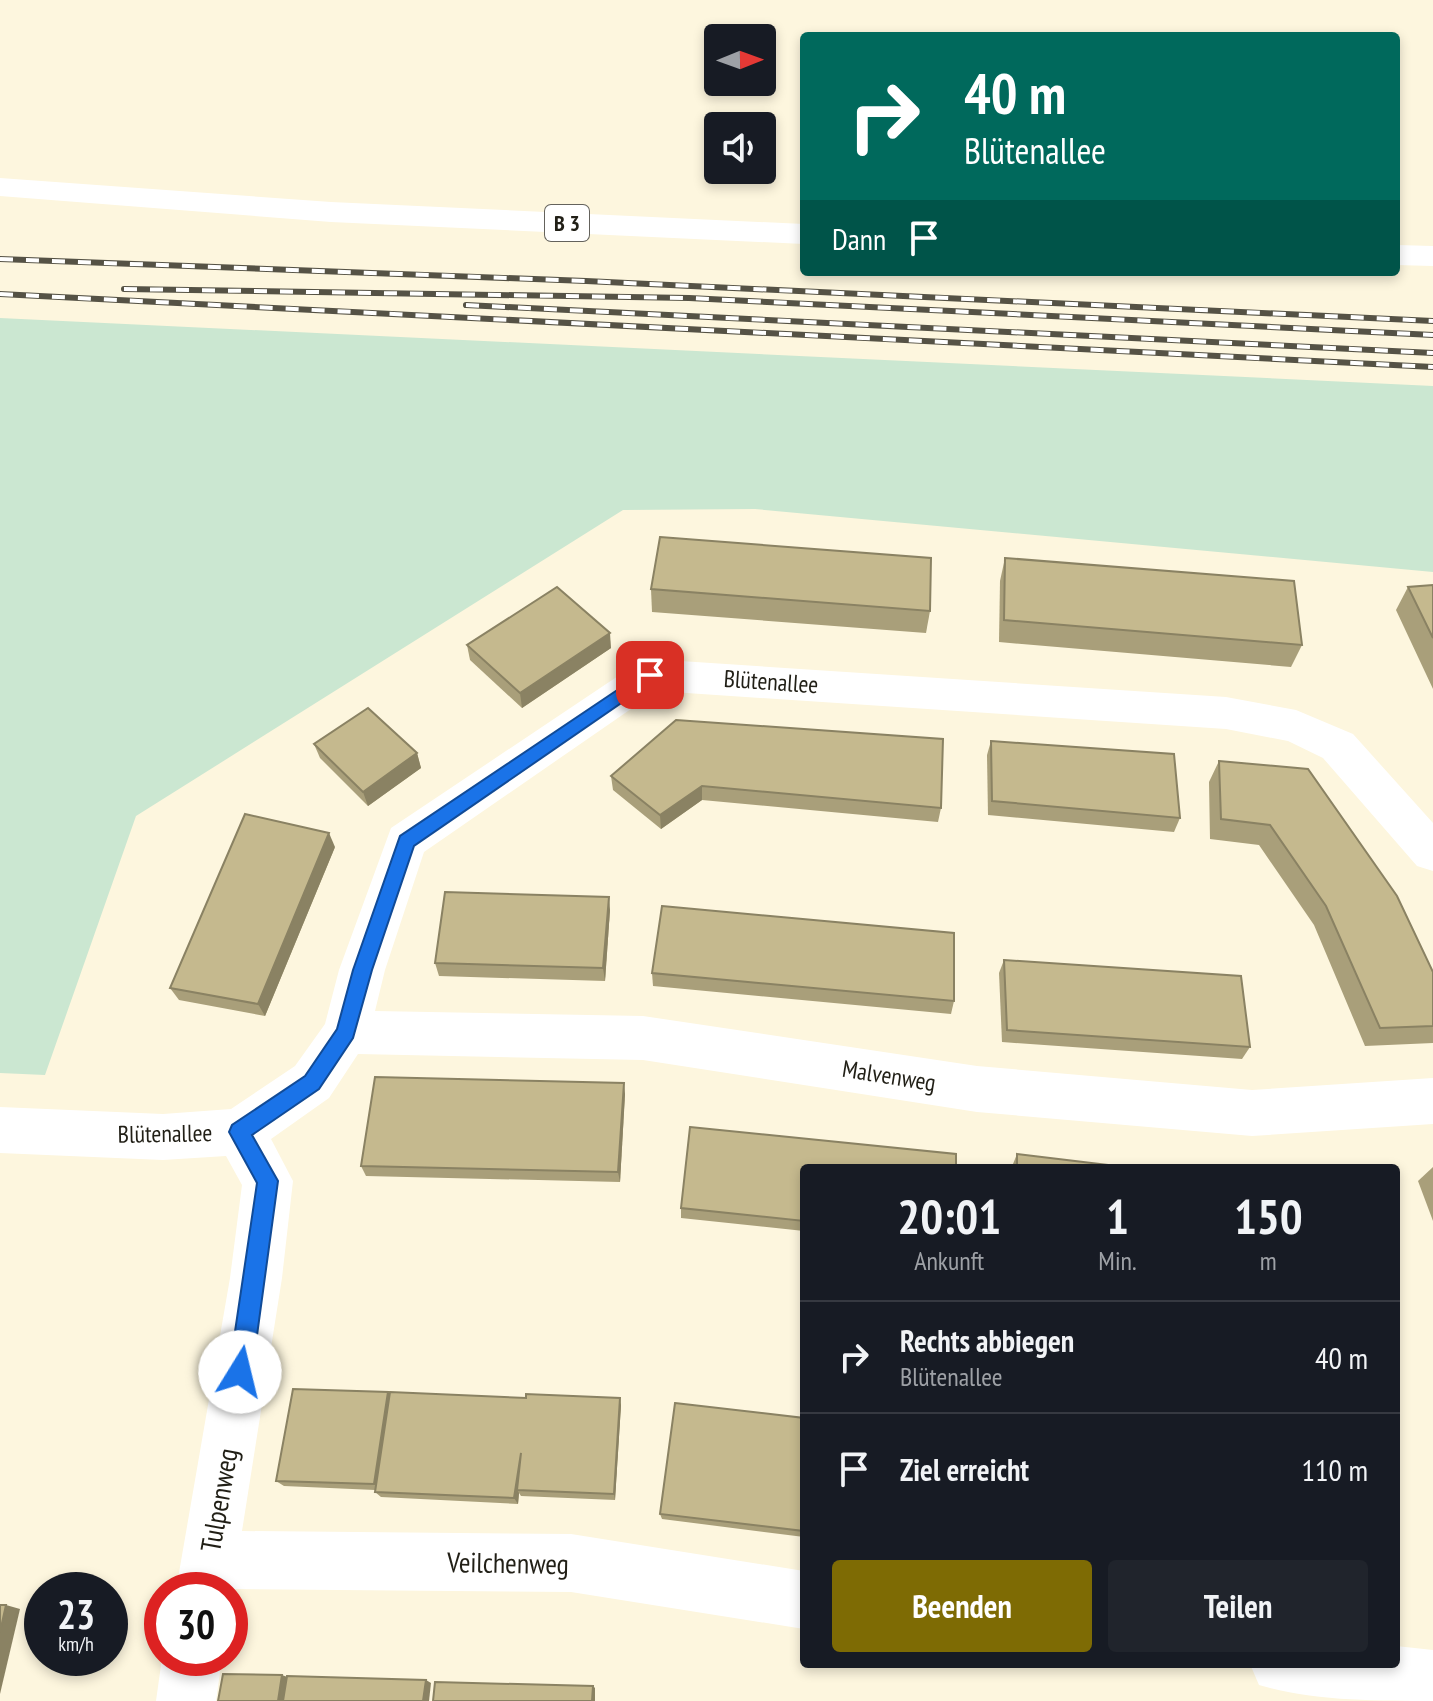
<!DOCTYPE html>
<html lang="de">
<head>
<meta charset="utf-8">
<style>
  :root { --surface:#171b24; --page:#20242c; --text:#f1f3f6; --muted:#9ea1a6; --line:#363941; --accent:#7e6b04 }
  body { margin:0; font-family:"PT Sans Narrow",sans-serif; background:var(--page); color:var(--text); height:100vh; display:flex; flex-direction:column; font-size:30px; white-space:nowrap }
  * { box-sizing:border-box; margin:0 }
  p { font-size:26px; color:var(--muted) }
  .icon { flex:none; width:44px; height:44px; fill:none; stroke:currentColor; stroke-width:2; stroke-linecap:round; stroke-linejoin:round }
  .map { position:relative; flex:1; overflow:hidden }
  .side { position:absolute; left:800px; top:1164px; width:600px; height:504px; display:flex; flex-direction:column; background:var(--surface); border-radius:8px; box-shadow:0 4px 12px #0003 }
  .side>* { flex:none }
  .guide { position:absolute; left:800px; top:32px; width:600px; height:244px; border-radius:8px; box-shadow:0 4px 12px #0003; background:#00695c; color:#fff; overflow:hidden }
  .needle { width:52px; rotate:89deg }
  .buttons { position:absolute; left:704px; top:24px; display:grid; gap:16px }
  .buttons a { display:grid; place-items:center; width:72px; height:72px; border-radius:8px; background:var(--surface); box-shadow:0 4px 12px #0003; font-size:40px }
  .speed { position:absolute; left:24px; top:1572px; display:flex; gap:16px; font-size:40px; font-weight:700; text-align:center }
  .speed>* { display:grid; place-content:center; width:104px; height:104px; border-radius:50%; background:var(--surface); box-shadow:0 4px 12px #0003; line-height:1 }
  .speed small { font-size:20px; font-weight:400 }
  .speed .limit { border:12px solid #d22; background:#fff; color:#111 }
  .pin { position:absolute; display:grid; place-items:center; width:68px; height:68px; color:#fff; margin:-34px; border-radius:16px; box-shadow:0 4px 12px #0006 }
  .me { position:absolute; width:88px; margin:-44px; rotate:9deg; stroke-linejoin:round; filter:drop-shadow(0 0 6px #0008) }
  .turn { display:flex; align-items:center; gap:28px; height:168px; padding:0 32px; font-size:36px }
  .turn .icon { width:104px; height:104px; stroke-width:2.5 }
  .turn b { display:block; font-size:56px; line-height:68px }
  .then { display:flex; align-items:center; height:76px; padding:0 32px; background:#0003; gap:16px; font-size:30px }
  .eta { display:flex; justify-content:space-evenly; align-items:center; height:136px; text-align:center }
  .eta b { font-size:48px; font-weight:700; line-height:56px }
  .cta { display:flex; gap:16px; margin-top:auto; padding:16px 32px }
  .cta a { flex:1; height:92px; border-radius:8px; background:var(--accent); color:#fff; font-size:32px; font-weight:700; line-height:92px; text-align:center }
  .cta a+a { background:var(--page); color:var(--text) }
  ul { padding:0; list-style:none }
  li { display:flex; align-items:center; gap:24px; height:112px; padding:0 32px; border-top:2px solid var(--line) }
  li div { flex:1 }
  li b { display:block; font-size:30px }
  li em { font-style:normal }
  .map>svg:first-child { display:block }
  .green { fill:#cbe7d1 }
  .lines { fill:none; stroke-linecap:round; stroke-linejoin:round }
  .minor { fill:#fff; fill-rule:evenodd }
  .primary { fill:#fff; fill-rule:evenodd }
  .rail-casing { stroke:#555245; stroke-width:6 }
  .rail { stroke:#fff; stroke-width:4; stroke-dasharray:13; stroke-linecap:butt }
  .wall { fill:#a99f7a }
  .shaded-wall { fill:#8a8263 }
  .building { fill:#c5b98e; stroke:#8a8263; stroke-width:2 }
  .route { fill:#1a73e8; stroke:#114b97; stroke-width:2 }
  .labels { text-anchor:middle; stroke-width:8; stroke-linejoin:round; paint-order:stroke }
  .shield { fill:#fff; stroke:#64625c; stroke-width:2 }
  .shield-label { font-size:22px; font-weight:bold; fill:#211f16 }
  .street-label { font-size:24px; fill:#211f16; stroke:#fff }
  .near-street-label { font-size:28px; fill:#211f16; stroke:#fff }
</style>
</head>
<body>
<div class="map">
<svg width="1433" height="1701" viewBox="0 0 1433 1701">
  <rect width="100%" height="100%" fill="#fdf6de"/>
  <polygon class="green" points="0,318 1433,386 1433,572 755,509 623,510 136,816 45,1075 0,1073"/>
  <g class="lines">
    <g class="minor">
      <polygon points="650,659 1226,697 1296,710 1353,734 1433,823 1433,871 1417,866 1323,758 1288,741 1226,729 657,691 424,852 385,970 375,1011 643,1016 977,1066 1252,1090 1433,1078 1433,1124 1252,1136 977,1112 643,1060 358,1054 329,1098 271,1139 293,1181 282,1278 242,1531 571,1534 804,1571 804,1629 571,1592 233,1589 230,1596 230,1590 176,1590 230,1278 242,1185 226,1156 163,1160 0,1153 0,1107 163,1114 231,1109 295,1066 325,1024 339,970 391,828 636,664"/>
      <path d="M1396,1646L1433,1650V1701C1376,1701 1312,1701 1259,1685L1250,1664H1396Z"/>
      <polygon points="162,1658 222,1658 216,1701 156,1701"/>
    </g>
    <g class="primary">
      <polygon points="0,178 331,202 804,224 804,244 331,222 0,196"/>
      <polygon points="1396,245 1433,246 1433,266 1396,265"/>
    </g>
    <g class="rail-casing">
      <g id="rail">
        <polyline points="0,259 586,281 1433,321"/>
        <polyline points="124,289 689,298 1433,335"/>
        <polyline points="0,294 1433,367"/>
        <polyline points="466,305 1433,353"/>
      </g>
    </g>
    <use href="#rail" class="rail"/>
  </g>
  <g class="wall">
    <polygon points="1005,558 1302,645 1291,667 999,642 1000,581"/>
    <polygon points="1433,585 1433,689 1396,610 1408,587"/>
    <polygon points="651,589 930,611 926,633 652,612"/>
    <polygon points="467,645 611,648 522,708 470,660"/>
    <polygon points="991,741 1180,818 1174,832 988,815 987,755"/>
    <polygon points="314,744 417,753 421,768 368,806 320,758"/>
    <polygon points="1219,761 1433,972 1433,1043 1365,1046 1314,925 1259,845 1210,839 1209,782"/>
    <polygon points="611,776 941,808 938,822 702,800 661,829 613,790"/>
    <polygon points="335,847 265,1016 179,1000 170,988"/>
    <polygon points="610,910 605,981 439,976 435,963"/>
    <polygon points="1004,960 1250,1047 1242,1059 1002,1042 999,973"/>
    <polygon points="652,973 954,1001 951,1014 653,986"/>
    <polygon points="625,1094 620,1182 366,1176 361,1166"/>
    <polygon points="1017,1154 1133,1168 1012,1168 1013,1164"/>
    <polygon points="1433,1167 1433,1221 1418,1181"/>
    <polygon points="804,1168 804,1231 681,1218 681,1208"/>
    <polygon points="388,1392 390,1394 621,1405 615,1500 521,1496 519,1493 518,1504 381,1497 375,1492 375,1490 284,1486 276,1481"/>
    <polygon points="804,1418 804,1537 662,1519 660,1514"/>
  </g>
  <g class="shaded-wall">
    <polygon points="610,633 611,648 522,708 520,693"/>
    <polygon points="417,753 421,768 368,806 363,792"/>
    <polygon points="702,786 702,800 661,829 660,815"/>
    <polygon points="329,833 335,847 265,1016 258,1004"/>
    <polygon points="609,897 610,910 605,981 603,968"/>
    <polygon points="624,1083 625,1094 620,1182 618,1172"/>
    <polygon points="388,1392 393,1399 380,1490 374,1484"/>
    <polygon points="620,1398 621,1405 615,1500 614,1494"/>
    <polygon points="521,1453 517,1490 519,1493 518,1504 514,1498"/>
    <polygon points="6,1605 20,1609 0,1694 0,1632"/>
    <polygon points="282,1675 290,1678 287,1701 278,1701"/>
    <polygon points="426,1680 431,1683 429,1701 423,1701"/>
    <polygon points="593,1686 595,1688 595,1701 592,1701"/>
  </g>
  <g class="building">
    <polygon points="660,537 931,558 930,611 651,589"/>
    <polygon points="1005,558 1294,581 1302,645 1004,620"/>
    <polygon points="1433,585 1433,638 1408,587"/>
    <polygon points="557,587 610,633 520,693 467,645"/>
    <polygon points="368,708 417,753 363,792 314,744"/>
    <polygon points="676,720 943,739 941,808 702,786 660,815 611,776"/>
    <polygon points="991,741 1174,754 1180,818 992,801"/>
    <polygon points="1219,761 1308,769 1397,896 1433,972 1433,1026 1380,1028 1326,906 1270,825 1221,819"/>
    <polygon points="245,814 329,833 258,1004 170,988"/>
    <polygon points="445,892 609,897 603,968 435,963"/>
    <polygon points="662,906 954,933 954,1001 652,973"/>
    <polygon points="1004,960 1241,976 1250,1047 1007,1030"/>
    <polygon points="375,1077 624,1083 618,1172 361,1166"/>
    <polygon points="690,1127 956,1154 956,1168 804,1168 804,1221 681,1208"/>
    <polygon points="1017,1154 1133,1168 1017,1168"/>
    <polygon points="293,1389 388,1392 374,1484 276,1481"/>
    <polygon points="390,1392 526,1398 526,1394 620,1398 614,1494 517,1490 521,1453 514,1498 375,1492"/>
    <polygon points="675,1403 804,1418 804,1531 660,1514"/>
    <polygon points="0,1605 6,1605 0,1632"/>
    <polygon points="223,1674 282,1675 278,1701 218,1701"/>
    <polygon points="287,1676 426,1680 423,1701 283,1701"/>
    <polygon points="435,1682 593,1686 592,1701 433,1701"/>
  </g>
  <polygon class="route" points="650,668 656,670 658,675 656,679 414,846 372,970 353,1038 319,1089 252,1135 278,1181 252,1372 248,1380 240,1383 232,1380 229,1372 257,1183 229,1132 232,1125 305,1076 337,1029 353,970 400,836"/>
  <g class="labels">
    <rect class="shield" x="545" y="205" width="44" height="36" rx="6"/>
    <g class="shield-label">
      <text x="567" y="231">B 3</text>
    </g>
    <g class="street-label">
      <text transform="translate(771 682) rotate(4)" y="8">Blütenallee</text>
      <text transform="translate(889 1076) rotate(9)" y="8">Malvenweg</text>
      <text transform="translate(165 1134) rotate(-1)" y="8">Blütenallee</text>
    </g>
    <g class="near-street-label">
      <text transform="translate(219 1500) rotate(-80)" y="10">Tulpenweg</text>
      <text transform="translate(508 1563) rotate(1)" y="10">Veilchenweg</text>
    </g>
  </g>
</svg>
<div class="buttons">
<a><svg class="needle" viewBox="-14 -14 28 28"><path d="M0-13l5 13h-10z" fill="#e53935"/><path d="M0 13l5-13h-10z" fill="#9ea1a6"/></svg></a>
<a><svg class="icon" aria-label="sound" viewBox="0 0 24 24"><path d="M4 9h4l5-4v14l-5-4H4zM17 9q2 3 0 6"/></svg></a>
</div>
<div class="speed"><div>23<small>km/h</small></div><div class="limit">30</div></div>
<div class="pin" style="left:650px;top:675px;background:#d93025"><svg class="icon" aria-label="arrive" viewBox="0 0 24 24"><path d="M6 21V4h12l-3 4 3 4H6"/></svg></div>
<svg class="me" style="left:240px;top:1372px" viewBox="-20 -20 40 40"><circle r="19" fill="#fff"/><path d="M0-13L10 11 0 6-10 11z" fill="#1a73e8"/></svg>
<div class="guide">
<div class="turn"><svg class="icon" aria-label="right" viewBox="0 0 24 24"><path d="M7 20v-9h11M14 6l5 5-5 5"/></svg><div><b>40 m</b>Blütenallee</div></div>
<div class="then">Dann<svg class="icon" aria-label="arrive" viewBox="0 0 24 24"><path d="M6 21V4h12l-3 4 3 4H6"/></svg></div>
</div>
<section class="side">
<div class="eta">
<div><b>20:01</b><p>Ankunft</p></div>
<div><b>1</b><p>Min.</p></div>
<div><b>150</b><p>m</p></div>
</div>
<ul>
<li><svg class="icon" aria-label="right" viewBox="0 0 24 24"><path d="M7 20v-9h11M14 6l5 5-5 5"/></svg><div><b>Rechts abbiegen</b><p>Blütenallee</p></div><em>40 m</em></li>
<li><svg class="icon" aria-label="arrive" viewBox="0 0 24 24"><path d="M6 21V4h12l-3 4 3 4H6"/></svg><div><b>Ziel erreicht</b></div><em>110 m</em></li>
</ul>
<div class="cta"><a>Beenden</a><a>Teilen</a></div>
</section>
</div>
</body>
</html>
